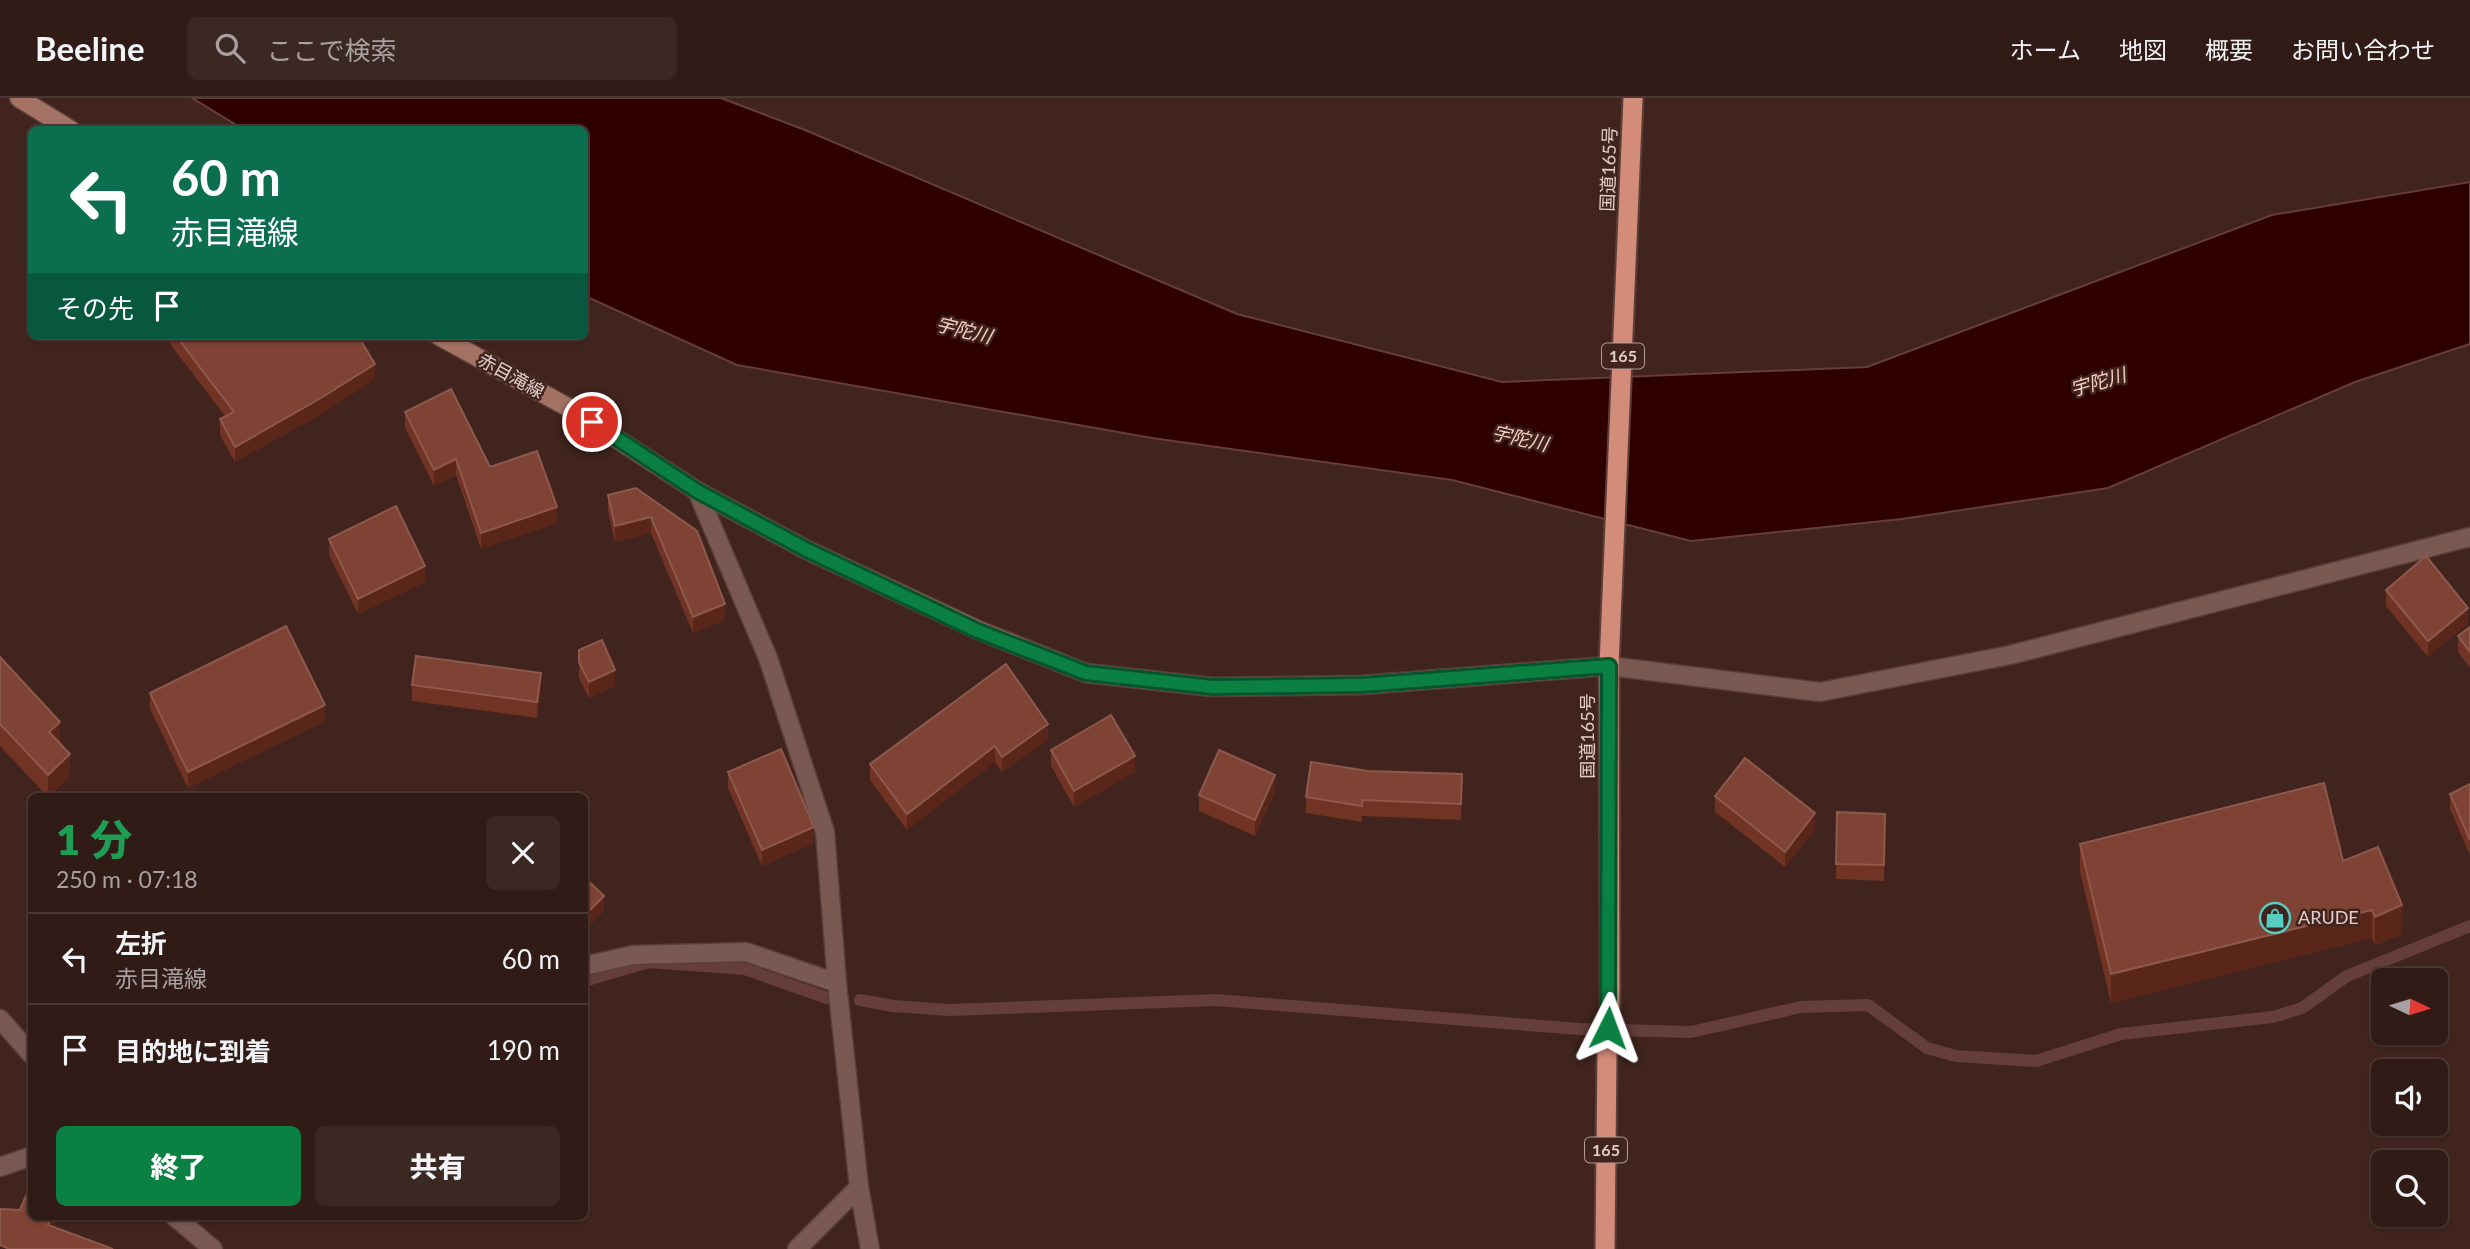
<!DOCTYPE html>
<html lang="ja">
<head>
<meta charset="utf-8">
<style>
  :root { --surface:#301b16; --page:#3c2823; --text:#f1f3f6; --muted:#a8a1a1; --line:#4b3935; --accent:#0b8043 }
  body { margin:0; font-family:Lato,"Noto Sans JP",sans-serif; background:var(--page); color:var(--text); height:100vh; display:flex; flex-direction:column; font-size:26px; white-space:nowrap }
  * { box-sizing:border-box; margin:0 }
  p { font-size:23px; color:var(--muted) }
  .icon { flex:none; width:38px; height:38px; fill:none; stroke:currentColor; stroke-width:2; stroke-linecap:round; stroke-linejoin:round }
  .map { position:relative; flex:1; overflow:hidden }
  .details { position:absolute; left:28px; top:695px; width:560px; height:427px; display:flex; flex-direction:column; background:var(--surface); border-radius:10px; box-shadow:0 2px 5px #0004,0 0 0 2px var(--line) }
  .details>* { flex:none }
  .banner { position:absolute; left:28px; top:28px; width:560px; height:214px; border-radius:10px; box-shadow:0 2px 5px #0004,0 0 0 2px var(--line); background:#0b6e4f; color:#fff; overflow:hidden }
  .needle { width:46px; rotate:94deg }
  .fabs { position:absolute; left:2371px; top:870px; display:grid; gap:14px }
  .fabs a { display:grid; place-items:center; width:77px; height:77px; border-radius:10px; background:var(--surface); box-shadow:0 2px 5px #0004,0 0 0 2px var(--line); font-size:35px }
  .pin { position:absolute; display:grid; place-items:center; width:60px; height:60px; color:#fff; margin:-30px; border:4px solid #fff; border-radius:50%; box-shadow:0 2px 7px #0007 }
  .me { position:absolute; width:77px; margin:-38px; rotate:3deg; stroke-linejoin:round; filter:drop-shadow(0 0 5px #0008) }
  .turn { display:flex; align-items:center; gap:24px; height:147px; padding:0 28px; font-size:32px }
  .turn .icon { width:91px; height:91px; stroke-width:2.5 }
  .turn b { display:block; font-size:49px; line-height:60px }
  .then { display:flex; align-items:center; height:66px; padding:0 28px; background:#0003; gap:14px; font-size:26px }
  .round { display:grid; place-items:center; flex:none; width:74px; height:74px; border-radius:10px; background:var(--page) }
  .head { display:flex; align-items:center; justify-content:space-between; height:119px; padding:0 28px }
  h1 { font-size:42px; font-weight:800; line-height:52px; color:#1e9e55 }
  .action { display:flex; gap:14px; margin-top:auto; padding:14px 28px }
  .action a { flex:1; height:80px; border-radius:10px; background:var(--accent); color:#fff; font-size:28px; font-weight:800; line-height:80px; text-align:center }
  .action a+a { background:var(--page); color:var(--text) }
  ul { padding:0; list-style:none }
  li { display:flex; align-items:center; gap:21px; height:91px; padding:0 28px; border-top:2px solid var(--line) }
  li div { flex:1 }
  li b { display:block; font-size:26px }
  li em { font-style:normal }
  header { display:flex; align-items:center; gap:42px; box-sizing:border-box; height:98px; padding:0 35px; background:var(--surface); border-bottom:2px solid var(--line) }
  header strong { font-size:33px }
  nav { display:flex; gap:38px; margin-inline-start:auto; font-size:24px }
  .search { width:490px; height:63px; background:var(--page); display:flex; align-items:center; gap:18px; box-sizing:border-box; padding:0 24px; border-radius:10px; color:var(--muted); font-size:26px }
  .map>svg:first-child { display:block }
  .water { fill:#2f0000; stroke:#653e3c; stroke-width:2 }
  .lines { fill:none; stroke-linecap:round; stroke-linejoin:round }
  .stream { stroke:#653e3c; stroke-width:12 }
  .minor-casing { stroke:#5a3f39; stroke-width:21 }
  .secondary-casing { stroke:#5a3f39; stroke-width:21 }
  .trunk-casing { stroke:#5a3f39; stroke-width:23 }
  .minor { stroke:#795951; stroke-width:18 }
  .secondary { stroke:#a47264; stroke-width:18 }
  .trunk { stroke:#d48c7a; stroke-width:19 }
  .wall { fill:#713323 }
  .shaded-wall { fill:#592619 }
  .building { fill:#7e4334; stroke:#8d594c; stroke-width:2 }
  .route-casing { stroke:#07532c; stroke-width:18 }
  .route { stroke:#0b8043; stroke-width:12 }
  .labels { text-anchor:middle; stroke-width:5; stroke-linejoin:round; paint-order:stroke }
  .shield { fill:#40241d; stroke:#b19b95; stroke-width:2 }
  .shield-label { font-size:16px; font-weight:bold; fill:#e2cec9 }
  .street-label { font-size:18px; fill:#e2cec9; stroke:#40241d }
  .poi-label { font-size:18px; fill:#e2cec9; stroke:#40241d; text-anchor:start }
  .water-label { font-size:19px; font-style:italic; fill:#f8cdc1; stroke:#40241d }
</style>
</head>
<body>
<header>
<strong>Beeline</strong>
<div class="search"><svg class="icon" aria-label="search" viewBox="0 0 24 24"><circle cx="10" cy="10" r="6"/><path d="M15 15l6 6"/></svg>ここで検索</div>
<nav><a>ホーム</a><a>地図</a><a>概要</a><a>お問い合わせ</a></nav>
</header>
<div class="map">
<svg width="2470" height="1151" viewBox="0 0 2470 1151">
  <rect width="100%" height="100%" fill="#40241d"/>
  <polygon class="water" points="192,0 721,0 805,32 1237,216 1502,284 1867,269 2272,117 2470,84 2470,246 2355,284 2108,390 1902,421 1691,443 1452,382 1152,340 737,267 585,198 584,32 243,31"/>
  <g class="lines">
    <g class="stream">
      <polyline points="584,883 649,864 745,871 827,900"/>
      <polyline points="860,902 893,908 950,912 1216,902 1579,931 1691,934 1801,909 1868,907 1927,950 1956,958 2036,963 2121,936 2273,919 2302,910 2347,878 2470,828"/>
    </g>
    <g class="minor-casing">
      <g id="minor">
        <polyline points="697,393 768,560 825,734 837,885 859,1089 870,1151"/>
        <polyline points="1609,568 1820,594 2010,557 2470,439"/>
        <polyline points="584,868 633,857 746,854 837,885"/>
        <polyline points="0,921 32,957"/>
        <polyline points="0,1069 32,1058"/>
        <polyline points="174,1118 213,1151"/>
        <polyline points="797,1151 859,1089"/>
      </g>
    </g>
    <g class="secondary-casing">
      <g id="secondary">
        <polyline points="19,0 71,32"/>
        <polyline points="439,238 571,311 697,393 807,452 978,532 1086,575 1212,589 1362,587 1609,568"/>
      </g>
    </g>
    <g class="trunk-casing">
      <polyline id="trunk" points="1605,1151 1607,954 1610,907 1609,568 1633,0"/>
    </g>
    <use href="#minor" class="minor"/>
    <use href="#secondary" class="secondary"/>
    <use href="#trunk" class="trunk"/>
  </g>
  <g class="wall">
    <polygon points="164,238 222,238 225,242 375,281 321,316 235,364 220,337 220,321 225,318"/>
    <polygon points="405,314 490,369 557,425 481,451 456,377 434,388 405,330"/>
    <polygon points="636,390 725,522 693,535 651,435 615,444 608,413 608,397"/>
    <polygon points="329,441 425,484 358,516 329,457"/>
    <polygon points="2386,492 2468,525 2428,559 2386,508"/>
    <polygon points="2470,529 2470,570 2458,554 2458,538"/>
    <polygon points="579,552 615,588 589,600 579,580"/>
    <polygon points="0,559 60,646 70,679 49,698 47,698 0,648"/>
    <polygon points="412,587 541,591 537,620 412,603"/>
    <polygon points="150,595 325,623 188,690 150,611"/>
    <polygon points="1048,642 1002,674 995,664 907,732 870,682 870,666"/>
    <polygon points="1051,652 1135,674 1074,709 1051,668"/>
    <polygon points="1368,673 1462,676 1461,722 1362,718 1362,724 1306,715 1306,699"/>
    <polygon points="728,674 814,745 762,768 728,690"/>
    <polygon points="2470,686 2470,757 2450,711 2450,696"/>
    <polygon points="1275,693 1255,738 1199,713 1199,697"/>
    <polygon points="1715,698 1815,731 1785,769 1715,714"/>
    <polygon points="1837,714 1885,716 1884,783 1836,781"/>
    <polygon points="2080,746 2343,763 2402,836 2375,847 2372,840 2111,905 2080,774"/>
  </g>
  <g class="shaded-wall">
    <polygon points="375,266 375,281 321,316 235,364 235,349"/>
    <polygon points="456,361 456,377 434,388 434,372"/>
    <polygon points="557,409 557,425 481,451 481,435"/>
    <polygon points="651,419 651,435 615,444 615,428"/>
    <polygon points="425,468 425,484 358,516 358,501"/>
    <polygon points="725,506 725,522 693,535 693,519"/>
    <polygon points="2468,510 2468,525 2428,559 2428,543"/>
    <polygon points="615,572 615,588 589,600 589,584"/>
    <polygon points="541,575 541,591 537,620 537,604"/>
    <polygon points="325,607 325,623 188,690 188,674"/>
    <polygon points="60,624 60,647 49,634"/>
    <polygon points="1048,626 1048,642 1002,674 1002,659"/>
    <polygon points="995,648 995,664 907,732 907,716"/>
    <polygon points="70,656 70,679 48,698 48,677"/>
    <polygon points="1135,658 1135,674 1074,709 1074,693"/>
    <polygon points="1275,677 1275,693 1255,738 1255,722"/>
    <polygon points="1815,715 1815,731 1785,769 1785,754"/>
    <polygon points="814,729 814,745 762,768 762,752"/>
    <polygon points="604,798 604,813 584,833 584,818"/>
    <polygon points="2402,807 2402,836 2375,847 2375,819"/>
    <polygon points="2372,812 2372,840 2111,905 2111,876"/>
    <polygon points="52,1118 57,1118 57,1121 48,1143 48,1127"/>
  </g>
  <g class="building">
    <polygon points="176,238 222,238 225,242 230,238 358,238 375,266 321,300 235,349 220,321 234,314"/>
    <polygon points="451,291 490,369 537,353 557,409 481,435 456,361 434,372 405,314"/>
    <polygon points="636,390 697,433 725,506 693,519 651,419 615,428 608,397"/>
    <polygon points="396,408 425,468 358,501 329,441"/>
    <polygon points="2426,458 2468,510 2428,543 2386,492"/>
    <polygon points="286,528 325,607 188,674 150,595"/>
    <polygon points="2470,529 2470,554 2458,538"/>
    <polygon points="602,542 615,572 589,584 579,564 579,552"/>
    <polygon points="416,558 541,575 537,604 412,587"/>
    <polygon points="0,559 60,624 49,634 70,656 48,677 0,626"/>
    <polygon points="1006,566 1048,626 1002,659 995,648 907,716 870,666"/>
    <polygon points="1111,617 1135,658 1074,693 1051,652"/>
    <polygon points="781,651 814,729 762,752 728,674"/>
    <polygon points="1219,652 1275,677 1255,722 1199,697"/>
    <polygon points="1745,660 1815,715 1785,754 1715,698"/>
    <polygon points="1311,664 1368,673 1462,676 1461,706 1362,702 1362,708 1306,699"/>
    <polygon points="2324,685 2343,763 2378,749 2402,807 2375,819 2372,812 2111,876 2080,746"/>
    <polygon points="2470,686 2470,742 2450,696"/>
    <polygon points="1837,714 1885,716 1884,767 1836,766"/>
    <polygon points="584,779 604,798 584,818"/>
    <polygon points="28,1093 32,1094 32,1118 52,1118 48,1127 113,1151 9,1151 0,1147 0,1111 20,1112"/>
  </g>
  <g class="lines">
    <g class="route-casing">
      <polyline id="route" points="592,324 697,393 807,452 978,533 1086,575 1212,589 1362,587 1609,568 1608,930"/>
    </g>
    <use href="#route" class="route"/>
  </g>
  <defs>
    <g id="shop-ring" transform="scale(1.575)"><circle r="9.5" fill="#40241d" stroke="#57cec1" stroke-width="1.5"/><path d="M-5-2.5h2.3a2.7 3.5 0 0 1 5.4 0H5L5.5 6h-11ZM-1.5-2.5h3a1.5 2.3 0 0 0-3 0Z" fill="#57cec1"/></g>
  </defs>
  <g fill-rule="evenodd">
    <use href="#shop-ring" x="2275" y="820"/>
  </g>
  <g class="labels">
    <g class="shield">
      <rect x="1602" y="245.5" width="42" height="25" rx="5"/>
      <rect x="1585" y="1039.5" width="42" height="25" rx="5"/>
    </g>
    <g class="shield-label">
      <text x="1623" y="264">165</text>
      <text x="1606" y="1058">165</text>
    </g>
    <g class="street-label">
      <text transform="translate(1609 71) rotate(-88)" y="6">国道165号</text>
      <text transform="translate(511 278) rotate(29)" y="6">赤目滝線</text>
      <text transform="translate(1588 638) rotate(-90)" y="6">国道165号</text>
    </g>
    <g class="poi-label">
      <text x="2298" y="826">ARUDE</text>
    </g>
    <g class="water-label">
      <text transform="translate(964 232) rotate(14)" y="7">宇陀川</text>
      <text transform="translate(2098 284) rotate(-16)" y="7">宇陀川</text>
      <text transform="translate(1520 340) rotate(13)" y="7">宇陀川</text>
    </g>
  </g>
</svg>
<div class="fabs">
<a><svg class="needle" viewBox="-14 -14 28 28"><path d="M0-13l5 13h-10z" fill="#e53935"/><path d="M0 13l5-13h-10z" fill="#a8a1a1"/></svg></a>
<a><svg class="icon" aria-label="sound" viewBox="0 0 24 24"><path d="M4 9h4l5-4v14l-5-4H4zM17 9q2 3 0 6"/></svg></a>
<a><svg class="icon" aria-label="search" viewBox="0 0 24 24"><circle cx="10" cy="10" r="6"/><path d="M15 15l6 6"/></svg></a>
</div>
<div class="pin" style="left:592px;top:324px;background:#d93025"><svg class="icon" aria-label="arrive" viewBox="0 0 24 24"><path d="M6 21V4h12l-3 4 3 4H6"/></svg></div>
<svg class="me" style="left:1608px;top:930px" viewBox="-20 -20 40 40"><path d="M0-17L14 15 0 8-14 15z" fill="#0b8043" stroke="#fff" stroke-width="4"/></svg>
<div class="banner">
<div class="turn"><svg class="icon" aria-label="left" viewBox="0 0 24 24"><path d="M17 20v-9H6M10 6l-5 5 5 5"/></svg><div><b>60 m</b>赤目滝線</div></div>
<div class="then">その先<svg class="icon" aria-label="arrive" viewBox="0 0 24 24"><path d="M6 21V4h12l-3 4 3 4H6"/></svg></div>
</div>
<section class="details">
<div class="head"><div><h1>1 分</h1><p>250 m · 07:18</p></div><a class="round"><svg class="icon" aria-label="close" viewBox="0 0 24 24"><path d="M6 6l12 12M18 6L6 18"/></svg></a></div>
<ul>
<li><svg class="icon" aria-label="left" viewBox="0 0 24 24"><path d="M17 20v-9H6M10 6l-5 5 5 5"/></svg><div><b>左折</b><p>赤目滝線</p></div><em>60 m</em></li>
<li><svg class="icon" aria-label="arrive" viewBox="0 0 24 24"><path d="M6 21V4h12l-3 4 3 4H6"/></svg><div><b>目的地に到着</b></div><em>190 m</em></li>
</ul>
<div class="action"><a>終了</a><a>共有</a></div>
</section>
</div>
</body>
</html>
